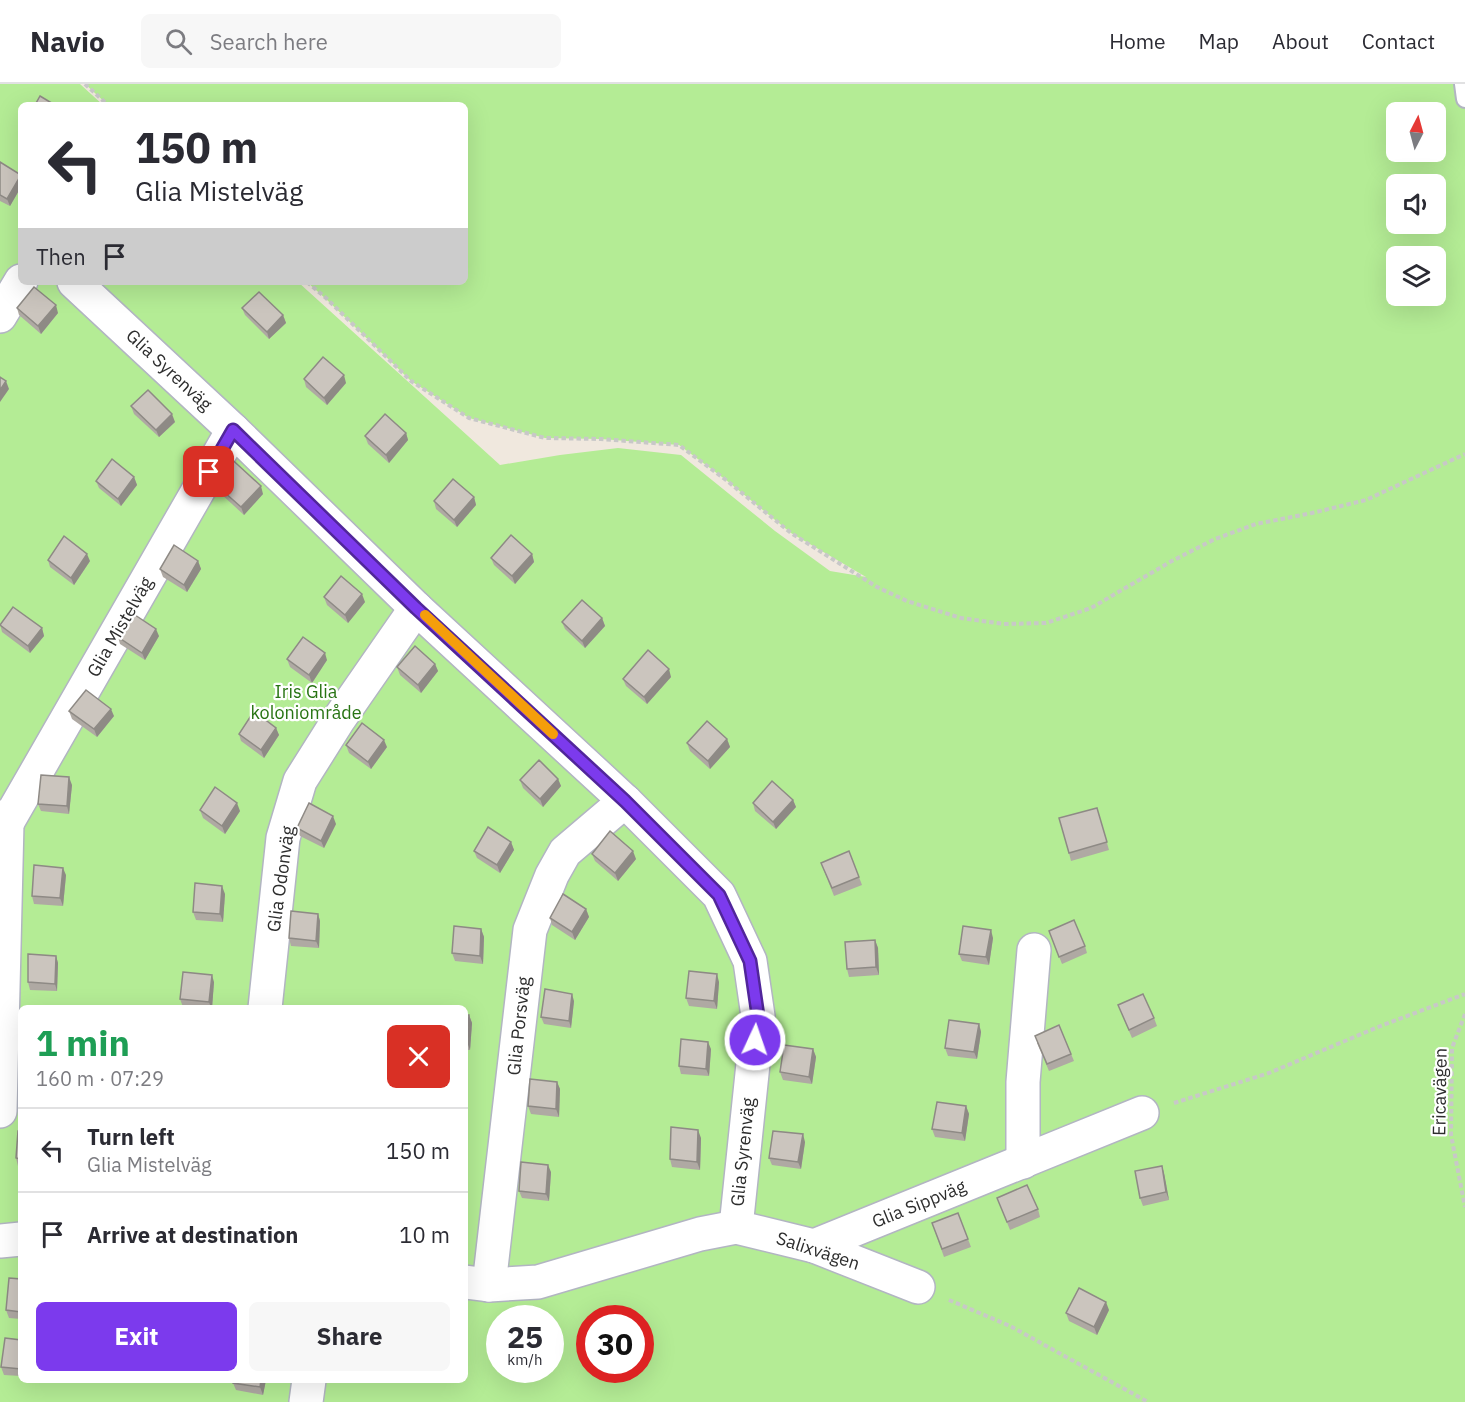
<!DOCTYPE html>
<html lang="en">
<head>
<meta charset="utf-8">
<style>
  :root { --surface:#fff; --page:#f7f7f7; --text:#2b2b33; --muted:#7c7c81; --line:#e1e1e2; --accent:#7c3aed }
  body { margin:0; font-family:"IBM Plex Sans",sans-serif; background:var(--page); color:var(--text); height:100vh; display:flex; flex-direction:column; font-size:22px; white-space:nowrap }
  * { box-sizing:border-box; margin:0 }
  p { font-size:20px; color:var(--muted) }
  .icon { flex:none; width:33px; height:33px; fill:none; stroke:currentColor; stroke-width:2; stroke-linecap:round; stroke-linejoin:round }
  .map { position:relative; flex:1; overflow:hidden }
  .details { position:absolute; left:18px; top:921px; width:450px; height:378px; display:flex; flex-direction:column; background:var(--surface); border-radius:9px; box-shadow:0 6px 24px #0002 }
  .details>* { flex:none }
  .top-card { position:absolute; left:18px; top:18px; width:450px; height:183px; border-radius:9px; box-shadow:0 6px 24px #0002; background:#fff; color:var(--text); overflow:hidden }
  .needle { width:39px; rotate:6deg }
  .controls { position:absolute; left:1386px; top:18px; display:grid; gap:12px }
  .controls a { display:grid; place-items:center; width:60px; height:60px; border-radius:9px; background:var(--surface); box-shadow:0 6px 24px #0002; font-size:30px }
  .speed { position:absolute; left:486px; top:1221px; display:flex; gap:12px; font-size:30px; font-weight:700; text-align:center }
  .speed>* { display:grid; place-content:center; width:78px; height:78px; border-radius:50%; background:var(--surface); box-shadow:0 6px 24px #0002; line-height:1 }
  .speed small { font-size:15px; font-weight:400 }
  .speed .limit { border:9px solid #d22; background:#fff; color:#111 }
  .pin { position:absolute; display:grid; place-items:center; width:51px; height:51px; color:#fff; margin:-26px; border-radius:12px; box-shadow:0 3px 9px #0006 }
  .me { position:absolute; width:66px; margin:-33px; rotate:3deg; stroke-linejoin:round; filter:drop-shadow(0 0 4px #0008) }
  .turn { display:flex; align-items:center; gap:21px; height:126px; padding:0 18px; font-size:27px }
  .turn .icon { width:78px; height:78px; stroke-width:2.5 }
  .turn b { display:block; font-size:42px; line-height:51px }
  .then { display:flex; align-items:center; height:57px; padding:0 18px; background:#0003; gap:12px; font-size:22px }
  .round { display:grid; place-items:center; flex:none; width:63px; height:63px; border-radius:9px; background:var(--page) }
  .head { display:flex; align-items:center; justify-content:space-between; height:102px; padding:0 18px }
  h1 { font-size:36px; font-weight:700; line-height:45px; color:#1e9e55 }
  .primary-button { display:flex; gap:12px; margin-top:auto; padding:12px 18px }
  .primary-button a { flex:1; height:69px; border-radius:9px; background:var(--accent); color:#fff; font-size:24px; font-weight:700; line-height:69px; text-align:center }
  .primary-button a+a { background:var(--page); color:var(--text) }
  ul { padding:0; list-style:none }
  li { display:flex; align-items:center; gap:18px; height:84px; padding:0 18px; border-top:2px solid var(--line) }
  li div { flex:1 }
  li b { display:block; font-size:22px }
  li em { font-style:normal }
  header { display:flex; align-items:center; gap:36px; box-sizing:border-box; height:84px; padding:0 30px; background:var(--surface); border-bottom:2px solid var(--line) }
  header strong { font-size:28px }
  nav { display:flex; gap:33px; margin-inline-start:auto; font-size:21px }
  .search { width:420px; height:54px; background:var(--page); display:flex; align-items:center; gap:15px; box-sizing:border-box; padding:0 21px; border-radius:9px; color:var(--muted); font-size:22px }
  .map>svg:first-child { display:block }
  .green { fill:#b4ec95; fill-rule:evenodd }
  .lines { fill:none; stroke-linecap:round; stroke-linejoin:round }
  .lane-casing { stroke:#b2b5c2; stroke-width:20 }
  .street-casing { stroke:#b2b5c2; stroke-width:36 }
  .path { stroke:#c8c8c8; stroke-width:4; stroke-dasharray:4.5 3; stroke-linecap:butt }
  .lane { stroke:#fff; stroke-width:16 }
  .street { stroke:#fff; stroke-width:33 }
  .wall { fill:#afa9a3 }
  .shaded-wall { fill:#8e8a85 }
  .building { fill:#cbc5be; stroke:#8e8a85; stroke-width:1.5 }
  .route-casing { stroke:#51269a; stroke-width:15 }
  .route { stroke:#7c3aed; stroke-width:10 }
  .slow { stroke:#f59e0b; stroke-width:10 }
  .labels { text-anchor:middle; stroke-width:4.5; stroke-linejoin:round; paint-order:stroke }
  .street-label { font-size:18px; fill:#2d2d2d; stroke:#fff }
  .park-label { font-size:18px; fill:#287413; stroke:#fff }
</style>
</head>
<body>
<header>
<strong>Navio</strong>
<div class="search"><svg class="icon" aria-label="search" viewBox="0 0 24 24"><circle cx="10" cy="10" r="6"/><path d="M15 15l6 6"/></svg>Search here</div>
<nav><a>Home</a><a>Map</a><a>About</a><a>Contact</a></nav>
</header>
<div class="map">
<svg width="1465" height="1318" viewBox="0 0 1465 1318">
  <rect width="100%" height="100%" fill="#f0e8de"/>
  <path class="green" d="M0,0H80L103,21H21V198H298L500,381L560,371L618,364L681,371L775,447L830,487L866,493L791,449L726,396L679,361L601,355L545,354L469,334L411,297L326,215L307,198H465V21H108L85,0H1463L1465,15V1318H0ZM1396,28H1436V68H1396ZM1396,100H1436V140H1396ZM1396,172H1436V212H1396ZM21,924H465V1296H21ZM500,1234H550V1286H500ZM590,1234H640V1286H590Z"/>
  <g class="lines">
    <g class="lane-casing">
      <polyline id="lane" points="1463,0 1465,15"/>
    </g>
    <g class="street-casing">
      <g id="street">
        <polyline points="74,198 233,346 416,524 625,717 719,811 750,877 758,932 736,1143"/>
        <polyline points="0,232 21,197"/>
        <polyline points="0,733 7,739 0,1027"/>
        <polyline points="7,739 233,346"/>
        <polyline points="265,924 283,754 300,697 339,635 416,524"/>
        <polyline points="1023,1078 1023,998 1034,866"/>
        <polyline points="0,1157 21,1155"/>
        <polyline points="814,1162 1142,1029"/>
        <polyline points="465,1198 489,1201 538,1198 700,1150 736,1143 814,1162 918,1203"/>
        <polyline points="489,1201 530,846 552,791 565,768 625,717"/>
        <polyline points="306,1318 309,1296"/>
      </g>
    </g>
    <g class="path">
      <polyline points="85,0 108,21"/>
      <polyline points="307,198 326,214 411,297 469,334 545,354 601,355 679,361 726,396 791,449 877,503 907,517 961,534 1004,540 1046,539 1091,524 1170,478 1215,455 1256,440 1312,429 1366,416 1465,370"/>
      <polyline points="1465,930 1452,964 1451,1051 1465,1123"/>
      <polyline points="1174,1019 1269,989 1378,943 1465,910"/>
      <polyline points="949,1216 1010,1242 1148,1318"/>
    </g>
    <use href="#lane" class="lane"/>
    <use href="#street" class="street"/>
  </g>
  <g class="wall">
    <polygon points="0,78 21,92 21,103 10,122 0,117"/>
    <polygon points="17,224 58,229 41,250 19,231"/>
    <polygon points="242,224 283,231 286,239 269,255 245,231"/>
    <polygon points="304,295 346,299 327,321 306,303"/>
    <polygon points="131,322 175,338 159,353 134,330"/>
    <polygon points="406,349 408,356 389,379 368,360 365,352"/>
    <polygon points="206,392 263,410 244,431 209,399"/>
    <polygon points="134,393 137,401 121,422 99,404 96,397"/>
    <polygon points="474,413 476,421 457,443 436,425 434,417"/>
    <polygon points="532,470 534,478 515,500 494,481 491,474"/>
    <polygon points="48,476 90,477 74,501 50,483"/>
    <polygon points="198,477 201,485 187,508 163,493 160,485"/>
    <polygon points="324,513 365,518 348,539 327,521"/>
    <polygon points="602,534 605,542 585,564 565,545 562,538"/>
    <polygon points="0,540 42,544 44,552 30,569 2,548"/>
    <polygon points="159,552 145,576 120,560 118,553"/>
    <polygon points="287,575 327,576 312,599 290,583"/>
    <polygon points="435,580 438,587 421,609 400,591 397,583"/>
    <polygon points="671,593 647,620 626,602 623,595"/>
    <polygon points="69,627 114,632 97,653 72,635"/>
    <polygon points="276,644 279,651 264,674 241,657 239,650"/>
    <polygon points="727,655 730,663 710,685 690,667 687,659"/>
    <polygon points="346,661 387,663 371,685 349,669"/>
    <polygon points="558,695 561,702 543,723 523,704 520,696"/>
    <polygon points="72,701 69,730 41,727 38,720"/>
    <polygon points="793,716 796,723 776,745 755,727 753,719"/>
    <polygon points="1097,724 1109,766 1071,777 1069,769"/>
    <polygon points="200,726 240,727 225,750 203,734"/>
    <polygon points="336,740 324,764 300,752 297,744"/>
    <polygon points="511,758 514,766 500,789 477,774 474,767"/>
    <polygon points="849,767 862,801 834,812 821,779"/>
    <polygon points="592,770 636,775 618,797 595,777"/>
    <polygon points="66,791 63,822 34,820 32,812"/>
    <polygon points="225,810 223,838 196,836 193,828"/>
    <polygon points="586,825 589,833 575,856 552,841 550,834"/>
    <polygon points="318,830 320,837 319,864 291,862 289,854"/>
    <polygon points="481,845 484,853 483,880 455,877 452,869"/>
    <polygon points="1049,847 1085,862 1087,869 1062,880"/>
    <polygon points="993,854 989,881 962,877 959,870"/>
    <polygon points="875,856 878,864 879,891 849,893 847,885"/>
    <polygon points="56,872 58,879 57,907 30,906 28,898"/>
    <polygon points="214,898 212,924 183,923 180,915"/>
    <polygon points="719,898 717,925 689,922 686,914"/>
    <polygon points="574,917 571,944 544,940 541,933"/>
    <polygon points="1121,928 1154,934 1157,942 1132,954"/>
    <polygon points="465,931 469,931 472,939 470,966 465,966"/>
    <polygon points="979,940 981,948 977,975 948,972 945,964"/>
    <polygon points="1059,941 1074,977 1049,987 1037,959"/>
    <polygon points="711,965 709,992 681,990 679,982"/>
    <polygon points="813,965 816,973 812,1000 783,996 780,988"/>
    <polygon points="557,998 560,1005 559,1033 531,1030 528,1022"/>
    <polygon points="966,1022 969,1030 965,1057 935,1053 932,1045"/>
    <polygon points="21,1047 21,1082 18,1082 16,1074"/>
    <polygon points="701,1054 700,1086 672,1083 670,1075"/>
    <polygon points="805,1058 801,1085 772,1081 769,1074"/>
    <polygon points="1162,1082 1164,1089 1169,1116 1143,1122 1140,1114"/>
    <polygon points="551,1088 549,1117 522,1114 519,1107"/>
    <polygon points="1000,1121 1038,1125 1040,1133 1010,1146"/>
    <polygon points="958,1129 971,1163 944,1173 932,1139"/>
    <polygon points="21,1195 21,1235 9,1234 6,1226"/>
    <polygon points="1109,1226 1097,1251 1069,1237 1066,1229"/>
    <polygon points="21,1256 21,1292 4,1291 1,1283"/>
    <polygon points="266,1296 263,1311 236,1306 233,1299"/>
  </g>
  <g class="shaded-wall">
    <polygon points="21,91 21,103 10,122 7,115"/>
    <polygon points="56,221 58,229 41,250 38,242"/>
    <polygon points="283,231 286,239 269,255 267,248"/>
    <polygon points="344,291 346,299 327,321 324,314"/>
    <polygon points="6,297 9,305 0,318 0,306"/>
    <polygon points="172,330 175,338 159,353 156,346"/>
    <polygon points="406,349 408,356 389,379 386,371"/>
    <polygon points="134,393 137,401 121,422 118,415"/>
    <polygon points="261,402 263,410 244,431 241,423"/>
    <polygon points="474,413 476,421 457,443 454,436"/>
    <polygon points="87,470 90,477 74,501 71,494"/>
    <polygon points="532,470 534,478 515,500 512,492"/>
    <polygon points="198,477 201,485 187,508 184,501"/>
    <polygon points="362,510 365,518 348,539 345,531"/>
    <polygon points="602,534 605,542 585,564 582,557"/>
    <polygon points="42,544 44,552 30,569 28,562"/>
    <polygon points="156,545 159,552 145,576 142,569"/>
    <polygon points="325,569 327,576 312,599 309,591"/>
    <polygon points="435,580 438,587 421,609 418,601"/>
    <polygon points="669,585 671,593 647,620 644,613"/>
    <polygon points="111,625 114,632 97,653 94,645"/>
    <polygon points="276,644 279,651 264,674 261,666"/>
    <polygon points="727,655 730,663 710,685 708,677"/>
    <polygon points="384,656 387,663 371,685 368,678"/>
    <polygon points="69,693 72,701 69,730 67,722"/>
    <polygon points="558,695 561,702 543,723 540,715"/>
    <polygon points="793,716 796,723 776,745 773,738"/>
    <polygon points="237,719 240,727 225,750 222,742"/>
    <polygon points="333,732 336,740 324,764 321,757"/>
    <polygon points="511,758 514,766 500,789 497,781"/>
    <polygon points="633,767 636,775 618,797 615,789"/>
    <polygon points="63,784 66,791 63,822 60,814"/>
    <polygon points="222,802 225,810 223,838 220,830"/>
    <polygon points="586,825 589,833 575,856 572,848"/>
    <polygon points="318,830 320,837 319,864 316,857"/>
    <polygon points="481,845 484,853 483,880 480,872"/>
    <polygon points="991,846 993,854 989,881 986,873"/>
    <polygon points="875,856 878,864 879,891 876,883"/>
    <polygon points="56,872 58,879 57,907 55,900"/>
    <polygon points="717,890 719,898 717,925 714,917"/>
    <polygon points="212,891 214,898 212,924 211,924 209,918"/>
    <polygon points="572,910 574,917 571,944 569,937"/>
    <polygon points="469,931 472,939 470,966 467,958"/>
    <polygon points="979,940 981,948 977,975 974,968"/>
    <polygon points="708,958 711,965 709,992 706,985"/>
    <polygon points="813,965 816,973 812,1000 809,993"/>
    <polygon points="557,998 560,1005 559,1033 556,1025"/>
    <polygon points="966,1022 969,1030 965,1057 962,1049"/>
    <polygon points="698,1046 701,1054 700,1086 697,1078"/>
    <polygon points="803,1050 805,1058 801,1085 798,1078"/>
    <polygon points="548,1081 551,1088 549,1117 546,1110"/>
    <polygon points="1162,1082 1164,1089 1169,1116 1166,1108"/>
    <polygon points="1106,1218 1109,1226 1097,1251 1094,1243"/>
    <polygon points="261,1296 266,1296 263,1311 260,1303"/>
  </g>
  <g class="building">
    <polygon points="40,12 55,21 35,21"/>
    <polygon points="0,78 21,91 7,115 0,111"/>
    <polygon points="34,203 56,221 38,242 17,224"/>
    <polygon points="259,208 283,231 267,248 242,224"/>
    <polygon points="323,273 344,291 324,314 304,295"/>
    <polygon points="0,293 6,297 0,306"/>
    <polygon points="148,306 172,330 156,346 131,322"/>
    <polygon points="385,330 406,349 386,371 365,352"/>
    <polygon points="226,370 261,402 241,423 206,392"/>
    <polygon points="112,375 134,393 118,415 96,397"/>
    <polygon points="453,395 474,413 454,436 434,417"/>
    <polygon points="511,451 532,470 512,492 491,474"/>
    <polygon points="64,452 87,470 71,494 48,476"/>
    <polygon points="174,461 198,477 184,501 160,485"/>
    <polygon points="341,492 362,510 345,531 324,513"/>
    <polygon points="582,516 602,534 582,557 562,538"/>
    <polygon points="13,523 42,544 28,562 0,541"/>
    <polygon points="132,529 156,545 142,569 118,553"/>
    <polygon points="303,553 325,569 309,591 287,575"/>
    <polygon points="415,562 435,580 418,601 397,583"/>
    <polygon points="648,566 669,585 644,613 623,595"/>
    <polygon points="86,606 111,625 94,645 69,627"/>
    <polygon points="254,627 276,644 261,666 239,650"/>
    <polygon points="707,637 727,655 708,677 687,659"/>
    <polygon points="362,639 384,656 368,678 346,661"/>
    <polygon points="539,676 558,695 540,715 520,696"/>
    <polygon points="41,691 69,693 67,722 38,720"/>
    <polygon points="772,697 793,716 773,738 753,719"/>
    <polygon points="215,703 237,719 222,742 200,726"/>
    <polygon points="309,719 333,732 321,757 297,744"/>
    <polygon points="1097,724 1107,758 1069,769 1059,734"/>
    <polygon points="488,743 511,758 497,781 474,767"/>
    <polygon points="610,747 633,767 615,789 592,770"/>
    <polygon points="849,767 859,793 832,804 821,779"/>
    <polygon points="34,781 63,784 60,814 32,812"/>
    <polygon points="195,799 222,802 220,830 193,828"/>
    <polygon points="563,810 586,825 572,848 550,834"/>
    <polygon points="291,827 318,830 316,857 289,854"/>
    <polygon points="1074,836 1085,862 1059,873 1049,847"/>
    <polygon points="454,842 481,845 480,872 452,869"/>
    <polygon points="963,842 991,846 986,873 959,870"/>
    <polygon points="875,856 876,883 847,885 845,858"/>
    <polygon points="28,870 56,872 55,900 28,898"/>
    <polygon points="689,887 717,890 714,917 686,914"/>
    <polygon points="183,888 212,891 209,918 180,915"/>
    <polygon points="545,905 572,910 569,937 541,933"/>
    <polygon points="1143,910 1154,934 1129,946 1118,921"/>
    <polygon points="277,922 299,924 277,924"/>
    <polygon points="465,931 469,931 467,958 465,958"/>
    <polygon points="949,936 979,940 974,968 945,964"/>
    <polygon points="1059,941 1071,970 1047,980 1035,952"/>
    <polygon points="681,955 708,958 706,985 679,982"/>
    <polygon points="784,961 813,965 809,993 780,988"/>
    <polygon points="530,995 557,998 556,1025 528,1022"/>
    <polygon points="937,1018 966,1022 962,1049 932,1045"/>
    <polygon points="671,1043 698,1046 697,1078 670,1075"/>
    <polygon points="18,1047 21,1047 21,1075 16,1074"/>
    <polygon points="773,1047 803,1050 798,1078 769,1074"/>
    <polygon points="521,1078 548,1081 546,1110 519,1107"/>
    <polygon points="1162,1082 1166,1108 1140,1114 1135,1087"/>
    <polygon points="1027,1101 1038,1125 1007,1138 997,1114"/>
    <polygon points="958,1129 968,1155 942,1165 932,1139"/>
    <polygon points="9,1194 21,1195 21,1228 6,1226"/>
    <polygon points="1079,1204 1106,1218 1094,1243 1066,1229"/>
    <polygon points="5,1254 21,1256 21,1285 1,1283"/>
    <polygon points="233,1296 261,1296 260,1303 233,1299"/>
  </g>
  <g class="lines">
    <g class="route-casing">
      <polyline id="route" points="209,388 233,346 416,524 625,717 719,811 750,877 758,932 755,956"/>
    </g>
    <use href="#route" class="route"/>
    <polyline class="slow" points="425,531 553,650"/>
  </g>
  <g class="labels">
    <g class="street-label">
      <text transform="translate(169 286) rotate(43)" y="6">Glia Syrenväg</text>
      <text transform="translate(120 543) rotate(-60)" y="6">Glia Mistelväg</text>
      <text transform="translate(281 795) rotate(-82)" y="6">Glia Odonväg</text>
      <text transform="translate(519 942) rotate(-84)" y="6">Glia Porsväg</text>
      <text transform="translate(1440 1008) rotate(-89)" y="6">Ericavägen</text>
      <text transform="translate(743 1068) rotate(-84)" y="6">Glia Syrenväg</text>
      <text transform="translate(919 1120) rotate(-22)" y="6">Glia Sippväg</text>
      <text transform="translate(818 1167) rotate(18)" y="6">Salixvägen</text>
    </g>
    <g class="park-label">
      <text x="306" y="614">Iris Glia<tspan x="306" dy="21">koloniområde</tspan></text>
    </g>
  </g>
</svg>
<div class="controls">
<a><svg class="needle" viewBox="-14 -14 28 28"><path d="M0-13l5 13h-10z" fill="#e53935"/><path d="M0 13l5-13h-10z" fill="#7c7c81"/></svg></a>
<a><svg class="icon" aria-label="sound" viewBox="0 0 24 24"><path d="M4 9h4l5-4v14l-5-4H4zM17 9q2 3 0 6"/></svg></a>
<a><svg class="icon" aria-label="layers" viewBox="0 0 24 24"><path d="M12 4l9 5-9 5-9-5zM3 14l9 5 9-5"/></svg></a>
</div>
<div class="speed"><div>25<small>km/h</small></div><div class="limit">30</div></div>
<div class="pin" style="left:209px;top:388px;background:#d93025"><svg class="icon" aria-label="arrive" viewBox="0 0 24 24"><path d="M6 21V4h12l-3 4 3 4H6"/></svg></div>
<svg class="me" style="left:755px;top:956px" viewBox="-20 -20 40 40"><circle r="17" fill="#7c3aed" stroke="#fff" stroke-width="3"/><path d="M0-11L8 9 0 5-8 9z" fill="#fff"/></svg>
<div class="top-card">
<div class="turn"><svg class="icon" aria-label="left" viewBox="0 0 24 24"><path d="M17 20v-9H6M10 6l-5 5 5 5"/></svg><div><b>150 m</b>Glia Mistelväg</div></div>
<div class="then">Then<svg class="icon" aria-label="arrive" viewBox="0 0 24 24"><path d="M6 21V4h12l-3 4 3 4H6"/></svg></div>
</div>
<section class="details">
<div class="head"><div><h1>1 min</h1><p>160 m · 07:29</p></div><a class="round" style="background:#d93025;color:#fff"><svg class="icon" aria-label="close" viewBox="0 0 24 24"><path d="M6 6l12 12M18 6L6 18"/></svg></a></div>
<ul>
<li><svg class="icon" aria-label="left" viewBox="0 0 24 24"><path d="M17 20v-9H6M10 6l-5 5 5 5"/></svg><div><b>Turn left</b><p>Glia Mistelväg</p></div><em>150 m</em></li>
<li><svg class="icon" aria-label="arrive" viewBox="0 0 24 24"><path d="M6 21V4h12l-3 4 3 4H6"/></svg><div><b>Arrive at destination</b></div><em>10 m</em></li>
</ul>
<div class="primary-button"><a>Exit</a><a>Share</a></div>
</section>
</div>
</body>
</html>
